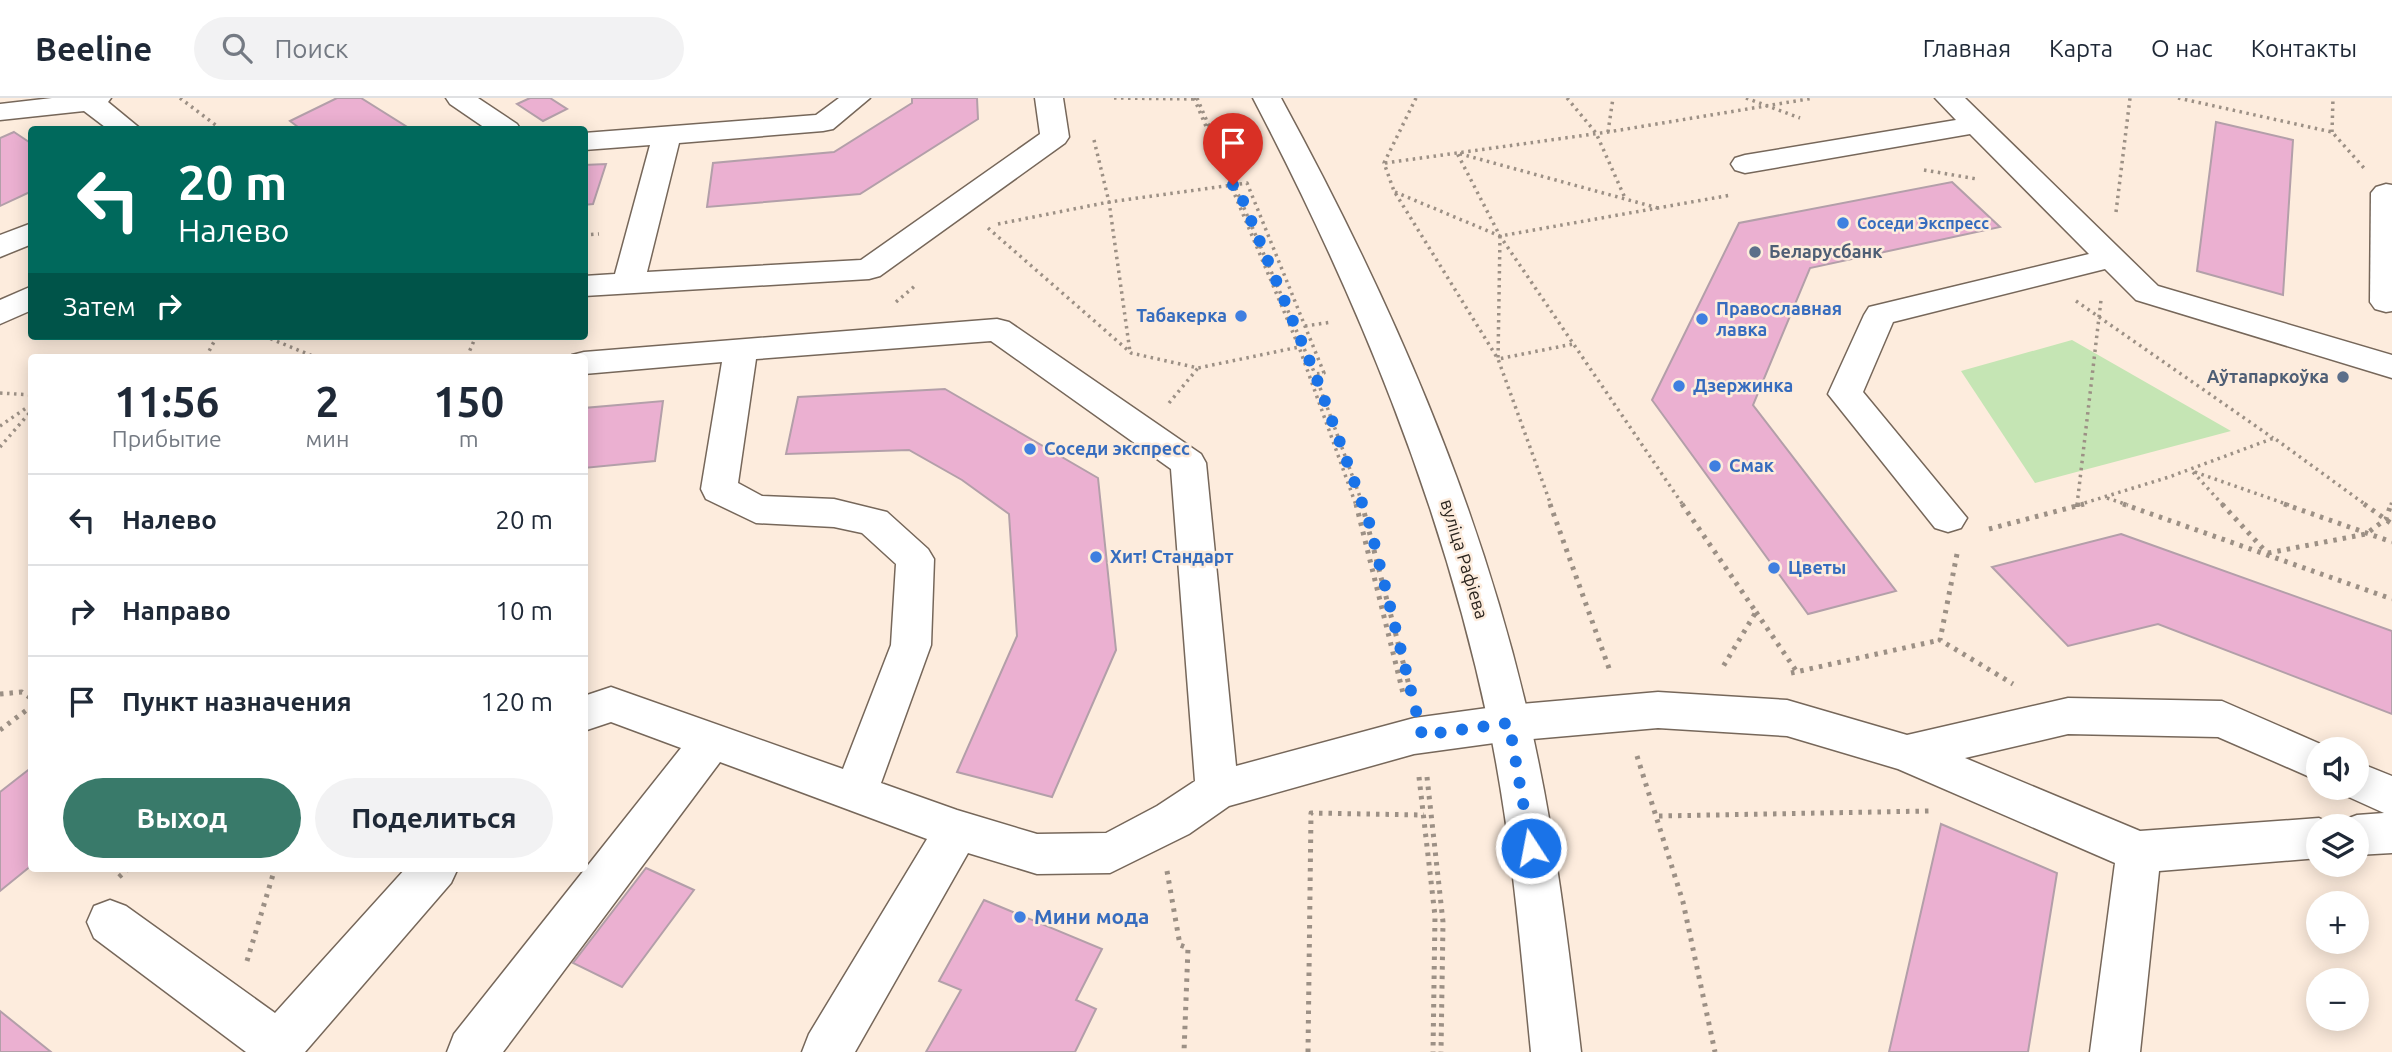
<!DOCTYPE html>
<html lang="ru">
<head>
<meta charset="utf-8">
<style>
  :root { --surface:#fff; --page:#f2f2f3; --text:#1f2937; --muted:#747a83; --line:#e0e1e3; --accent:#397a6a }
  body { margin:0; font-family:Ubuntu,sans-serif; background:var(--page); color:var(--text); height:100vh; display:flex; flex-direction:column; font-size:26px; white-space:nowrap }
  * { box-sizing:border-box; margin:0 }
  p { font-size:23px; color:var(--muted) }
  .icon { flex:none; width:38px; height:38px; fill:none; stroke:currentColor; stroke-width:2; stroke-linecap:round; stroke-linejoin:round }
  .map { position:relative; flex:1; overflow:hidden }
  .panel { position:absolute; left:28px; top:256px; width:560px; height:518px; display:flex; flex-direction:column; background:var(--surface); border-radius:7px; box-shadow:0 4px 18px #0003 }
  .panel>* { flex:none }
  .banner { position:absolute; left:28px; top:28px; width:560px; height:214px; border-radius:7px; box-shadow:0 4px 18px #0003; background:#00695c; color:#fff; overflow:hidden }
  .fabs { position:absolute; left:2306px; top:639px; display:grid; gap:14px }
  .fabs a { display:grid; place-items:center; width:63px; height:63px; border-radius:50%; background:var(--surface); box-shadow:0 4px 18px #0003; font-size:35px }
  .pin { position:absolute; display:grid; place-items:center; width:60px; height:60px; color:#fff; margin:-72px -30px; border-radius:50% 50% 50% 0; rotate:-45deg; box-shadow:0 0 7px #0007 }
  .pin .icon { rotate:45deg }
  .me { position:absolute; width:77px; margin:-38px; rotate:349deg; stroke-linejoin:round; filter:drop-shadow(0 0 5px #0008) }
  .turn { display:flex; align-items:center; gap:24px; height:147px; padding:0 35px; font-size:32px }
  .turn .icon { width:91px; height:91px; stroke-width:2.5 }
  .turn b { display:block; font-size:49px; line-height:60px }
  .then { display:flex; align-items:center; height:66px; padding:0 35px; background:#0003; gap:14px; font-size:26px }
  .eta { display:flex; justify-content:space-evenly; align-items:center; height:119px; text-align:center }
  .eta b { font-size:42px; font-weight:700; line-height:49px }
  .action { display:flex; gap:14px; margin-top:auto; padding:14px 35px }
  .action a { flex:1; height:80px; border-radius:42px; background:var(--accent); color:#fff; font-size:28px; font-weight:700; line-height:80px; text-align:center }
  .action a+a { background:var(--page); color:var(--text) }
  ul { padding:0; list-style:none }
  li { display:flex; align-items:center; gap:21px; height:91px; padding:0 35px; border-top:2px solid var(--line) }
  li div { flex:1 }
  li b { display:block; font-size:26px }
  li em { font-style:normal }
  header { display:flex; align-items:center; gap:42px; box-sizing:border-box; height:98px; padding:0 35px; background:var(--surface); border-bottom:2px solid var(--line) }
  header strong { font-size:33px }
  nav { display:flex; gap:38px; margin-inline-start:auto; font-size:24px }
  .search { width:490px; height:63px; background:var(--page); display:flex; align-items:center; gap:18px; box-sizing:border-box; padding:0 24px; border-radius:38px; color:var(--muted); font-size:26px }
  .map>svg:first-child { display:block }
  .green { fill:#c5e5b4 }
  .building { fill:#ebb0d1; stroke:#b39fa9; stroke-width:2 }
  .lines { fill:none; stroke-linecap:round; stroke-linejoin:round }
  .minor-casing { stroke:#76675a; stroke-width:3 }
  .major-casing { stroke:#76675a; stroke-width:3 }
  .path-far1 { stroke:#9c9085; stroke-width:3.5; stroke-dasharray:2.5 4.5; stroke-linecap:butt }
  .path { stroke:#9c9085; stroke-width:5; stroke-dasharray:3.5 6; stroke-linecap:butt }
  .minor { fill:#fff; fill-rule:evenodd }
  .major { fill:#fff; fill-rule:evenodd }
  .route { stroke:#1a73e8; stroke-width:12; stroke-dasharray:0 21.6 }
  .shop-dot { fill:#3f7fe0; stroke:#fdecdd; stroke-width:2.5 }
  .service-dot { fill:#5c6f8a; stroke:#fdecdd; stroke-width:2.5 }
  .labels { text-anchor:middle; stroke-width:5; stroke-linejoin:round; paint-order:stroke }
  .far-shop-label { font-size:16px; font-weight:bold; fill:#366cbe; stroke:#fdecdd; text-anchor:start }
  .service-label { font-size:18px; font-weight:bold; fill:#4e5e75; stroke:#fdecdd; text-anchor:start }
  .shop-label { font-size:18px; font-weight:bold; fill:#366cbe; stroke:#fdecdd; text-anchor:start }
  .street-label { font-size:18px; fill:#2a241e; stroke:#fdecdd }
  .near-shop-label { font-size:21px; font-weight:bold; fill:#366cbe; stroke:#fdecdd; text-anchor:start }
</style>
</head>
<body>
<header>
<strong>Beeline</strong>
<div class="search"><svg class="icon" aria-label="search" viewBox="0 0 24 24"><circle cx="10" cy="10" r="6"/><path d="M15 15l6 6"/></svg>Поиск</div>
<nav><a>Главная</a><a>Карта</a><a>О нас</a><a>Контакты</a></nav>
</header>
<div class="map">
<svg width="2392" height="954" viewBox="0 0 2392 954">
  <rect width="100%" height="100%" fill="#fdecdd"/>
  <polygon class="green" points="2072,242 2231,333 2035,385 1961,273"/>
  <g class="building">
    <polygon points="337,0 361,0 412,32 302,32 290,23"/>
    <polygon points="530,0 550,0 567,11 543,23 517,6"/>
    <polygon points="912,0 977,0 978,21 860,96 707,109 713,65 834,54 912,5"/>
    <polygon points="2216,24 2293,42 2283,197 2197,173"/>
    <polygon points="14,34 32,46 32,93 0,108 0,40"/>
    <polygon points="606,66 593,106 584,107 584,67"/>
    <polygon points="1952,84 2000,129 1810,170 1753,307 1896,493 1808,516 1652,302 1739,125"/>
    <polygon points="945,291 1098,380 1116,552 1052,699 957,674 1017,538 1009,416 962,382 909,352 786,356 798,299"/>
    <polygon points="663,303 655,363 584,370 584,310"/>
    <polygon points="2121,436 2392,533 2392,616 2158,526 2068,548 1992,469"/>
    <polygon points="32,669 32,767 0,793 0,694"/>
    <polygon points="1941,726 2057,775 2028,954 1889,954"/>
    <polygon points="646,770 694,792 622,889 573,865"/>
    <polygon points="984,802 1102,851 1076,902 1096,911 1075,954 926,954 961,892 939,883"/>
    <polygon points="0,913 51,954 0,954"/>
  </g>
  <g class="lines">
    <g class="minor-casing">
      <g id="minor">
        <polygon points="52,0 111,0 108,4 142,32 109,32 84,13 0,22 0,6"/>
        <polygon points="446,0 478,0 517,26 521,32 488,32 450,6"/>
        <polygon points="839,0 870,0 833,31 823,33 679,45 647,174 861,162 1040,36 1035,0 1063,0 1069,39 1065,45 880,178 869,181 584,198 584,178 615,176 650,47 584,52 584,35 816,17"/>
        <polygon points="1935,0 1965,0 2158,188 2392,257 2392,280 2136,202 2105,171 1893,224 1863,294 1967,420 1961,430 1948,434 1935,430 1828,296 1864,217 1869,209 2089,156 1970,36 1745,75 1735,72 1731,66 1735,60 1745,57 1956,22"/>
        <polygon points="2386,86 2392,87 2392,213 2386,214 2375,211 2370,204 2371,95 2376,89"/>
        <polygon points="32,125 32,146 0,159 0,137"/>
        <polygon points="32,188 32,212 0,226 0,202"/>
        <path d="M997,221L1009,224L1201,356L1206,365L1236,668L1414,620L1509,607L1658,594L1787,602L1907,637L2068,600L2222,603L2332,651H2319V683L2218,639L2068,636L1965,660L2140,733L2319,720L2336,728H2319V760L2159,773L2140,954H2090L2115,765L1898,671L1787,638L1658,630L1509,643L1414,656L1229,708L1189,736L1110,775L1037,776L968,755L855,954H802L809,936L927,741L720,664L503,954H447L454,936L681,650L611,624L584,633V598L611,589L843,671L891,547L896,466L862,435L834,429L756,425L706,401L701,391L722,264L584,276V259H571L572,257L584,254ZM991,243L1171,371L1195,683L1157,708L1106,735L1037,736L957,712L881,685L931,547L934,461L928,451L887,414L834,401L762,398L738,385L756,261Z"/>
        <polygon points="2357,664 2392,678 2392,755 2357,757 2357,728 2339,728 2341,723 2357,717 2384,715 2342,696 2338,690 2357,690"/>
        <polygon points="406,770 458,770 451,785 305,954 246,954 94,840 87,824 94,808 110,802 126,808 275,915"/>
      </g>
    </g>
    <g class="major-casing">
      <path id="major" d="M1253,0H1281C1389,198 1480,404 1530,625C1555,734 1568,844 1581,954H1531C1520,843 1511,732 1488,623C1441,403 1357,199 1253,0Z"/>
    </g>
    <g class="path-far1">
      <polyline points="180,0 222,32"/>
      <polyline points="1114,0 1194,1"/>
      <polyline points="1194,0 1299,249 1356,407"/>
      <polyline points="1197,0 1315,276 1363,407"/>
      <polyline points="1416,0 1384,65 1394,93 1498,261 1551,407"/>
      <polyline points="1567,0 1596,35 1625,100"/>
      <polyline points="1746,0 1800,20"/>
      <polyline points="2178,0 2332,34 2364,70"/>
      <polyline points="1608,34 1613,0"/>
      <polyline points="2332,34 2333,0"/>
      <polyline points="1094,42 1109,104 1130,254"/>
      <polyline points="1385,65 1608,34 1814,0"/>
      <polyline points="1924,72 1977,81"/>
      <polyline points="1395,94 1500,138 1731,97"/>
      <polyline points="1658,110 1457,55 1500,138 1683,407"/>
      <polyline points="2116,114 2130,0"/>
      <polyline points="998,126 1109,104 1247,85 1324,275 1314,276"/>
      <polyline points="988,130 1131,255 1198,270 1299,249"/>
      <polyline points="584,137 599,136"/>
      <polyline points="1500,138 1498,261 1573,246"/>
      <polyline points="2076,203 2273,340"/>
      <polyline points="896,204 916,187"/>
      <polyline points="1305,228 1332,224"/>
      <polyline points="264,238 315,259"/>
      <polyline points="206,259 217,238"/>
      <polyline points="467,259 476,238"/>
      <polyline points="0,295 32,297"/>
      <polyline points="1169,305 1198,270"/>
      <polyline points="0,328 32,306"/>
      <polyline points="0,349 32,312"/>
      <polyline points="2107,400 2128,407"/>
      <polyline points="2077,407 2101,202"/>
      <polyline points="2078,407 2169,379 2274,340 2366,407"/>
      <polyline points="2223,407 2192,373 2289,407"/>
      <polyline points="2391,407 2392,403"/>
    </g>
    <g class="path">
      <polyline points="1356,406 1404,599"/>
      <polyline points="1362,406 1411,595"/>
      <polyline points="1550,406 1610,573"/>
      <polyline points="1682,406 1756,514 1721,572"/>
      <polyline points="2123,406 2392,501"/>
      <polyline points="2222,406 2267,455"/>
      <polyline points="2284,406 2392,444"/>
      <polyline points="2364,406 2392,426"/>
      <polyline points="2077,409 2077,406"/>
      <polyline points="1989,431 2084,406"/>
      <polyline points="2268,455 2366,436 2386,421 2391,406"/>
      <polyline points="1957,456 1940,542 2013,586"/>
      <polyline points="1756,514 1797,574"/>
      <polyline points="1791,575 1940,542"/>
      <polyline points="0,596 22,594 32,601"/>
      <polyline points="0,632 32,608"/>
      <polyline points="1637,658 1683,804 1715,954"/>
      <polyline points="1419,679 1435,818 1433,954"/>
      <polyline points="1427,679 1443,824 1441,954"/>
      <polyline points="1659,718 1929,713"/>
      <polyline points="1167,773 1180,847 1188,850 1184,954"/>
      <polyline points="119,779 129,770"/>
      <polyline points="247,863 275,770"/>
      <polyline points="1308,954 1311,715 1424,717"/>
    </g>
    <use href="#minor" class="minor"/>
    <use href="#major" class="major"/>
  </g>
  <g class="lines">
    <polyline class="route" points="1233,87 1236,86 1315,276 1369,424 1422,637 1509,625 1531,750"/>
  </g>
  <g class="shop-dot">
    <circle cx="1843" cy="125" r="7"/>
    <circle cx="1241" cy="218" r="7"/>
    <circle cx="1702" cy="221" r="7"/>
    <circle cx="1679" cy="288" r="7"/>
    <circle cx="1030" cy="351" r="7"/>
    <circle cx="1715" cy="368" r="7"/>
    <circle cx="1096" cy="459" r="7"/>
    <circle cx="1774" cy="470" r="7"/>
    <circle cx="1020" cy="819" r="7"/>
  </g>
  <g class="service-dot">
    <circle cx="1755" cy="154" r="7"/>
    <circle cx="2343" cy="279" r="7"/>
  </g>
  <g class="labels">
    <g class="far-shop-label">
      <text x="1857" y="131">Соседи Экспресс</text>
    </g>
    <g class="service-label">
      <text x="1769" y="160">Беларусбанк</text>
      <text x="2329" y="285" text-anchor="end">Аўтапаркоўка</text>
    </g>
    <g class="shop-label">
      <text x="1716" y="217">Православная<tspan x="1716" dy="21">лавка</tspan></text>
      <text x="1227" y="224" text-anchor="end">Табакерка</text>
      <text x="1693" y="294">Дзержинка</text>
      <text x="1044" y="357">Соседи экспресс</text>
      <text x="1729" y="374">Смак</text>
      <text x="1110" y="465">Хит! Стандарт</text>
      <text x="1788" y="476">Цветы</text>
    </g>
    <g class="street-label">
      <text transform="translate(1464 461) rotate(73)" y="6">вуліца Рафіева</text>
    </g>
    <g class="near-shop-label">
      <text x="1034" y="826">Мини мода</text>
    </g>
  </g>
</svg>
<div class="fabs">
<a><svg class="icon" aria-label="sound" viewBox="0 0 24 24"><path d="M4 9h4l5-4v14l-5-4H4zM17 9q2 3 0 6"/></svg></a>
<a><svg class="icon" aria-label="layers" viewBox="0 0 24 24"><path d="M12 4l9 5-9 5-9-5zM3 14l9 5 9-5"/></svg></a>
<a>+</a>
<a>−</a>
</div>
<div class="pin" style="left:1233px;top:87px;background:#d93025"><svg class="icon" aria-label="arrive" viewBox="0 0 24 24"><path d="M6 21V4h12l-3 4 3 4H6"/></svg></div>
<svg class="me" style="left:1531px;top:750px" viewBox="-20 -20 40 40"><circle r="17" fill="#1a73e8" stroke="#fff" stroke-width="3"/><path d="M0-11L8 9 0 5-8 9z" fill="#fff"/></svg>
<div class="banner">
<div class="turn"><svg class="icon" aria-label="left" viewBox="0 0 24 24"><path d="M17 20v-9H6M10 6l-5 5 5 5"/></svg><div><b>20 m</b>Налево</div></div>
<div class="then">Затем<svg class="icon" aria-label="right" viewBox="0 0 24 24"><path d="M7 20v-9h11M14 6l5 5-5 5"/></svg></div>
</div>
<section class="panel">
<div class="eta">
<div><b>11:56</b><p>Прибытие</p></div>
<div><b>2</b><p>мин</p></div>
<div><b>150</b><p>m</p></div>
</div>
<ul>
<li><svg class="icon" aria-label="left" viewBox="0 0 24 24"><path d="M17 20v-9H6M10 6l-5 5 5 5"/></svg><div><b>Налево</b></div><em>20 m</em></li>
<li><svg class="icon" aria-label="right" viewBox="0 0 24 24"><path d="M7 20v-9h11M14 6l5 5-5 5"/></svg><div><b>Направо</b></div><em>10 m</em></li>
<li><svg class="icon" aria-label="arrive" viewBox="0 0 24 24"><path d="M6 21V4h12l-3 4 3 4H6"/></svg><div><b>Пункт назначения</b></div><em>120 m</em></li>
</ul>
<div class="action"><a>Выход</a><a>Поделиться</a></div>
</section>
</div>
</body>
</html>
